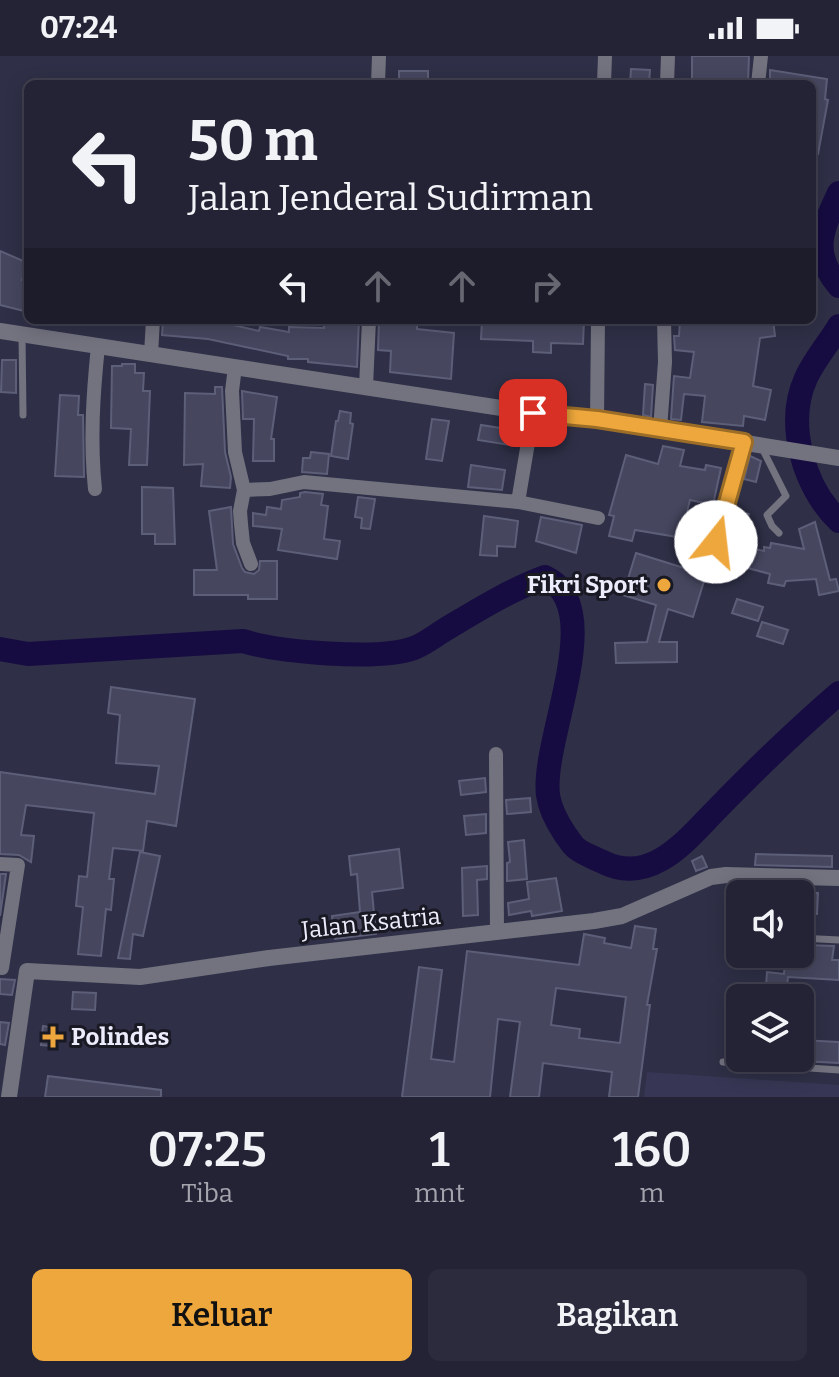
<!DOCTYPE html>
<html lang="id">
<head>
<meta charset="utf-8">
<style>
  :root { --surface:#232335; --page:#2b2b3d; --text:#f1f3f6; --muted:#a3a4ad; --line:#404050; --accent:#eea73c }
  body { margin:0; font-family:Bitter,serif; background:var(--page); color:var(--text); height:100vh; display:flex; flex-direction:column; font-size:30px; white-space:nowrap }
  * { box-sizing:border-box; margin:0 }
  p { font-size:26px; color:var(--muted) }
  .icon { flex:none; width:44px; height:44px; fill:none; stroke:currentColor; stroke-width:2; stroke-linecap:round; stroke-linejoin:round }
  .map { position:relative; height:1041px; overflow:hidden }
  .side { display:flex; flex-direction:column; background:var(--surface); flex:1 }
  .side>* { flex:none }
  .guide { position:absolute; left:24px; top:24px; width:792px; height:244px; border-radius:12px; box-shadow:0 4px 20px #0003,0 0 0 2px var(--line); background:#232335; color:var(--text); overflow:hidden }
  .controls { position:absolute; left:726px; top:824px; display:grid; gap:16px }
  .controls a { display:grid; place-items:center; width:88px; height:88px; border-radius:12px; background:var(--surface); box-shadow:0 4px 20px #0003,0 0 0 2px var(--line); font-size:40px }
  .pin { position:absolute; display:grid; place-items:center; width:68px; height:68px; color:#fff; margin:-34px; border-radius:16px; box-shadow:0 4px 12px #0006 }
  .me { position:absolute; width:88px; margin:-44px; rotate:16deg; stroke-linejoin:round; filter:drop-shadow(0 0 6px #0008) }
  .turn { display:flex; align-items:center; gap:28px; height:168px; padding:0 32px; font-size:36px }
  .turn .icon { width:104px; height:104px; stroke-width:2.5 }
  .turn b { display:block; font-size:56px; line-height:68px }
  .lanes { display:flex; align-items:center; height:76px; padding:0 32px; background:#0003; justify-content:center; gap:40px; direction:ltr }
  .lanes .off { opacity:.35 }
  .eta { display:flex; justify-content:space-evenly; align-items:center; height:136px; text-align:center }
  .eta b { font-size:48px; font-weight:600; line-height:56px }
  .action { display:flex; gap:16px; margin-top:auto; padding:16px 32px }
  .action a { flex:1; height:92px; border-radius:12px; background:var(--accent); color:#111; font-size:32px; font-weight:600; line-height:92px; text-align:center }
  .action a+a { background:var(--page); color:var(--text) }
  .status { display:flex; justify-content:space-between; align-items:center; height:56px; padding:0 40px; background:var(--surface); direction:ltr }
  .status svg { height:22px; fill:currentColor }
  .map>svg:first-child { display:block }
  .built { fill:#373755 }
  .lines { fill:none; stroke-linecap:round; stroke-linejoin:round }
  .river { stroke:#160c41; stroke-width:24 }
  .building { fill:#46465f; stroke:#5d5e78; stroke-width:2; fill-rule:evenodd }
  .service { stroke:#72737f; stroke-width:7 }
  .minor { stroke:#72737f; stroke-width:14 }
  .tertiary { stroke:#72737f; stroke-width:16 }
  .route-casing { stroke:#9b6d27; stroke-width:20 }
  .route { stroke:#eea73c; stroke-width:14 }
  .poi-dot { fill:#eea73c; stroke:#181923; stroke-width:3 }
  .labels { text-anchor:middle; stroke-width:6; stroke-linejoin:round; paint-order:stroke }
  .poi-label { font-size:24px; font-weight:bold; fill:#ecedfc; stroke:#181923; text-anchor:end }
  .street-label { font-size:24px; fill:#ecedfc; stroke:#181923 }
</style>
</head>
<body>
<div class="status"><b>07:24</b><svg viewBox="0 0 49 12"><path d="M0 12V9h3v3zM5 12V6h3v6zM10 12V3h3v9zM15 12V0h3v12zM26 1h20v11H26zM47 4h2v5h-2z"/></svg></div>
<div class="map">
<svg width="839" height="1041" viewBox="0 0 839 1041">
  <rect width="100%" height="100%" fill="#2f2f47"/>
  <polygon class="built" points="647,1016 839,1029 839,1041 644,1041"/>
  <g class="lines">
    <g class="river">
      <path d="M839,137C822,174 810,196 839,230"/>
      <path d="M839,270C829,287 814,304 806,322C785,368 804,432 839,465"/>
      <path d="M0,593L28,598L243,585C278,596 379,605 414,592C425,588 436,579 446,573C478,554 510,534 545,521C609,551 541,683 548,739C550,753 557,766 565,778C568,782 572,789 576,792C583,798 595,802 603,806C650,830 686,785 715,755C755,714 796,674 839,637"/>
    </g>
  </g>
  <g class="building">
    <polygon points="692,0 749,0 748,28 692,28"/>
    <polygon points="631,13 650,14 649,28 630,28"/>
    <polygon points="770,14 827,23 825,43 828,44 818,98 812,98 812,28 770,28"/>
    <rect x="399" y="15" width="29" height="13"/>
    <polygon points="0,195 28,207 22,224 28,225 28,256 0,249"/>
    <polygon points="163,264 211,264 259,275 260,271 289,276 289,271 324,272 324,264 359,264 357,311 308,306 308,303 288,303 288,300 208,283 162,279"/>
    <polygon points="379,264 417,264 417,273 454,277 451,323 390,316 391,295 378,294"/>
    <polygon points="482,264 584,264 583,288 551,287 551,297 533,296 533,285 481,283"/>
    <polygon points="680,264 773,264 775,280 760,282 753,330 771,334 765,364 744,360 743,370 702,366 705,340 684,338 681,364 671,363 674,320 690,322 694,296 675,294 674,280 679,280"/>
    <polygon points="2,304 16,304 16,337 1,336"/>
    <polygon points="122,308 135,308 135,317 144,317 143,335 150,335 147,409 129,409 131,373 111,372 112,310 122,310"/>
    <polygon points="645,328 653,329 651,361 643,359"/>
    <polygon points="215,331 222,331 225,396 231,421 230,432 201,430 203,408 184,409 185,337 215,338"/>
    <polygon points="242,335 277,341 271,383 274,383 274,405 253,405 254,363 243,363"/>
    <polygon points="60,339 79,340 78,359 83,359 84,421 55,420"/>
    <polygon points="340,355 351,357 350,367 353,368 348,403 331,400 336,365 338,365"/>
    <polygon points="432,363 449,365 442,405 426,403"/>
    <polygon points="508,365 521,367 517,390 478,384 481,369 507,373"/>
    <polygon points="663,390 684,394 680,410 705,414 706,409 721,412 713,449 690,444 684,468 698,471 695,484 635,474 632,485 609,480 614,460 609,459 626,399 658,408"/>
    <polygon points="311,396 329,398 327,418 302,416 303,402 310,402"/>
    <polygon points="750,400 761,405 756,426 744,423"/>
    <polygon points="471,409 505,414 502,434 468,431"/>
    <polygon points="142,431 173,432 175,488 155,488 155,478 142,478"/>
    <polygon points="305,436 323,438 321,449 328,450 324,483 340,485 337,503 278,494 282,473 253,470 253,457 266,459 267,451 281,453 282,444 300,441 300,437"/>
    <polygon points="358,441 375,443 370,473 361,472 362,462 355,461"/>
    <polygon points="231,451 233,488 242,512 245,516 254,518 259,514 260,505 277,505 277,543 248,543 248,539 194,539 194,514 217,514 209,455"/>
    <polygon points="735,453 749,458 745,469 732,464"/>
    <polygon points="484,460 518,465 515,491 497,490 497,500 480,499"/>
    <polygon points="541,461 582,469 576,497 536,485"/>
    <polygon points="815,466 830,524 836,523 839,535 819,539 816,523 786,525 784,530 768,527 770,518 721,505 725,489 744,494 745,491 764,495 764,491 770,492 771,487 804,493 799,473"/>
    <polygon points="636,497 700,517 698,523 704,525 693,561 668,553 659,586 677,586 677,606 616,607 615,587 647,586 656,549 623,539"/>
    <polygon points="737,543 763,551 758,565 732,557"/>
    <polygon points="762,566 788,574 783,588 757,580"/>
    <polygon points="111,631 195,643 176,770 147,765 143,795 113,792 109,823 114,823 111,854 106,853 101,900 78,898 83,851 76,850 79,820 87,821 94,757 26,749 21,779 34,780 31,806 19,799 0,798 0,716 155,738 159,710 116,707 120,659 108,657"/>
    <polygon points="485,722 486,736 461,739 459,725"/>
    <polygon points="530,742 531,756 507,758 506,744"/>
    <polygon points="486,758 486,777 466,779 464,760"/>
    <polygon points="524,784 527,823 507,825 507,807 510,806 508,786"/>
    <polygon points="399,793 403,832 372,836 376,878 335,883 332,860 360,856 357,818 351,819 349,800"/>
    <polygon points="140,796 160,800 143,880 133,878 130,903 118,902"/>
    <polygon points="756,798 832,800 832,811 755,809"/>
    <polygon points="702,800 707,811 696,815 692,805"/>
    <polygon points="487,810 487,823 477,824 478,859 463,860 462,812"/>
    <polygon points="0,818 6,818 0,860"/>
    <polygon points="556,822 562,855 532,860 531,855 509,859 508,847 529,843 527,826"/>
    <polygon points="800,836 818,837 817,858 800,857"/>
    <path d="M635,870L656,873L653,893H657L647,949H650L638,1041H609L612,1016L543,1007L539,1041H510L520,966L498,963L490,1041H402L419,911L442,914L431,1003L454,1006L467,895L579,909L584,878L605,882L604,887L631,892ZM556,932L626,941L620,987L579,982L580,973L551,969Z"/>
    <polygon points="805,889 834,890 832,904 839,904 839,924 788,921 786,942 765,942 767,916 784,918 785,901 803,902"/>
    <polygon points="0,923 15,924 12,939 0,938"/>
    <polygon points="73,936 96,937 95,954 72,953"/>
    <polygon points="0,966 9,967 5,989 0,988"/>
    <polygon points="43,970 56,972 53,990 41,989"/>
    <polygon points="728,979 740,980 740,1001 727,1000"/>
    <polygon points="800,984 839,986 839,1007 800,1005"/>
    <polygon points="48,1020 161,1034 161,1041 45,1041"/>
  </g>
  <g class="lines">
    <g class="service">
      <polyline points="22,279 23,359"/>
      <polyline points="761,390 786,440 767,459 772,470 779,477"/>
      <polyline points="800,882 839,884"/>
      <polyline points="723,1006 839,1014"/>
    </g>
    <g class="minor">
      <polyline points="378,28 379,0"/>
      <polyline points="604,28 605,0"/>
      <polyline points="667,28 668,0"/>
      <polyline points="758,28 761,0"/>
      <polyline points="151,298 153,264"/>
      <polyline points="235,311 232,335 235,396 244,434 240,455 241,468 243,487 251,508"/>
      <polyline points="366,331 369,264"/>
      <polyline points="597,363 598,264"/>
      <polyline points="660,373 665,306 664,264"/>
      <path d="M95,433C90,385 93,339 98,290"/>
      <polyline points="244,434 270,433 304,426 518,446 533,357"/>
      <polyline points="518,446 598,462"/>
      <polyline points="710,506 744,386"/>
      <polyline points="496,698 497,876"/>
      <polyline points="0,808 18,809 2,912"/>
    </g>
    <g class="tertiary">
      <polyline points="0,275 533,357 597,363 839,402"/>
      <polyline points="9,1041 27,915 140,921 269,902 594,865 622,860 711,821 726,819 839,822"/>
    </g>
  </g>
  <g class="lines">
    <g class="route-casing">
      <polyline id="route" points="533,357 597,363 744,386 716,486"/>
    </g>
    <use href="#route" class="route"/>
  </g>
  <g class="poi-dot">
    <circle cx="664" cy="529" r="8"/>
    <path d="M49 969h8v8h8v8h-8v8h-8v-8h-8v-8h8z"/>
  </g>
  <g class="labels">
    <g class="poi-label">
      <text x="648" y="537">Fikri Sport</text>
      <text x="71" y="989" text-anchor="start">Polindes</text>
    </g>
    <g class="street-label">
      <text transform="translate(371 867) rotate(-6)" y="8">Jalan Ksatria</text>
    </g>
  </g>
</svg>
<div class="controls">
<a><svg class="icon" aria-label="sound" viewBox="0 0 24 24"><path d="M4 9h4l5-4v14l-5-4H4zM17 9q2 3 0 6"/></svg></a>
<a><svg class="icon" aria-label="layers" viewBox="0 0 24 24"><path d="M12 4l9 5-9 5-9-5zM3 14l9 5 9-5"/></svg></a>
</div>
<div class="pin" style="left:533px;top:357px;background:#d93025"><svg class="icon" aria-label="arrive" viewBox="0 0 24 24"><path d="M6 21V4h12l-3 4 3 4H6"/></svg></div>
<svg class="me" style="left:716px;top:486px" viewBox="-20 -20 40 40"><circle r="19" fill="#fff"/><path d="M0-13L10 11 0 6-10 11z" fill="#eea73c"/></svg>
<div class="guide">
<div class="turn"><svg class="icon" aria-label="left" viewBox="0 0 24 24"><path d="M17 20v-9H6M10 6l-5 5 5 5"/></svg><div><b>50 m</b>Jalan Jenderal Sudirman</div></div>
<div class="lanes"><svg class="icon" aria-label="left" viewBox="0 0 24 24"><path d="M17 20v-9H6M10 6l-5 5 5 5"/></svg><svg class="icon off" aria-label="ahead" viewBox="0 0 24 24"><path d="M12 20V5M6 11l6-6 6 6"/></svg><svg class="icon off" aria-label="ahead" viewBox="0 0 24 24"><path d="M12 20V5M6 11l6-6 6 6"/></svg><svg class="icon off" aria-label="right" viewBox="0 0 24 24"><path d="M7 20v-9h11M14 6l5 5-5 5"/></svg></div>
</div>
</div>
<section class="side">
<div class="eta">
<div><b>07:25</b><p>Tiba</p></div>
<div><b>1</b><p>mnt</p></div>
<div><b>160</b><p>m</p></div>
</div>
<div class="action"><a>Keluar</a><a>Bagikan</a></div>
</section>
</body>
</html>
